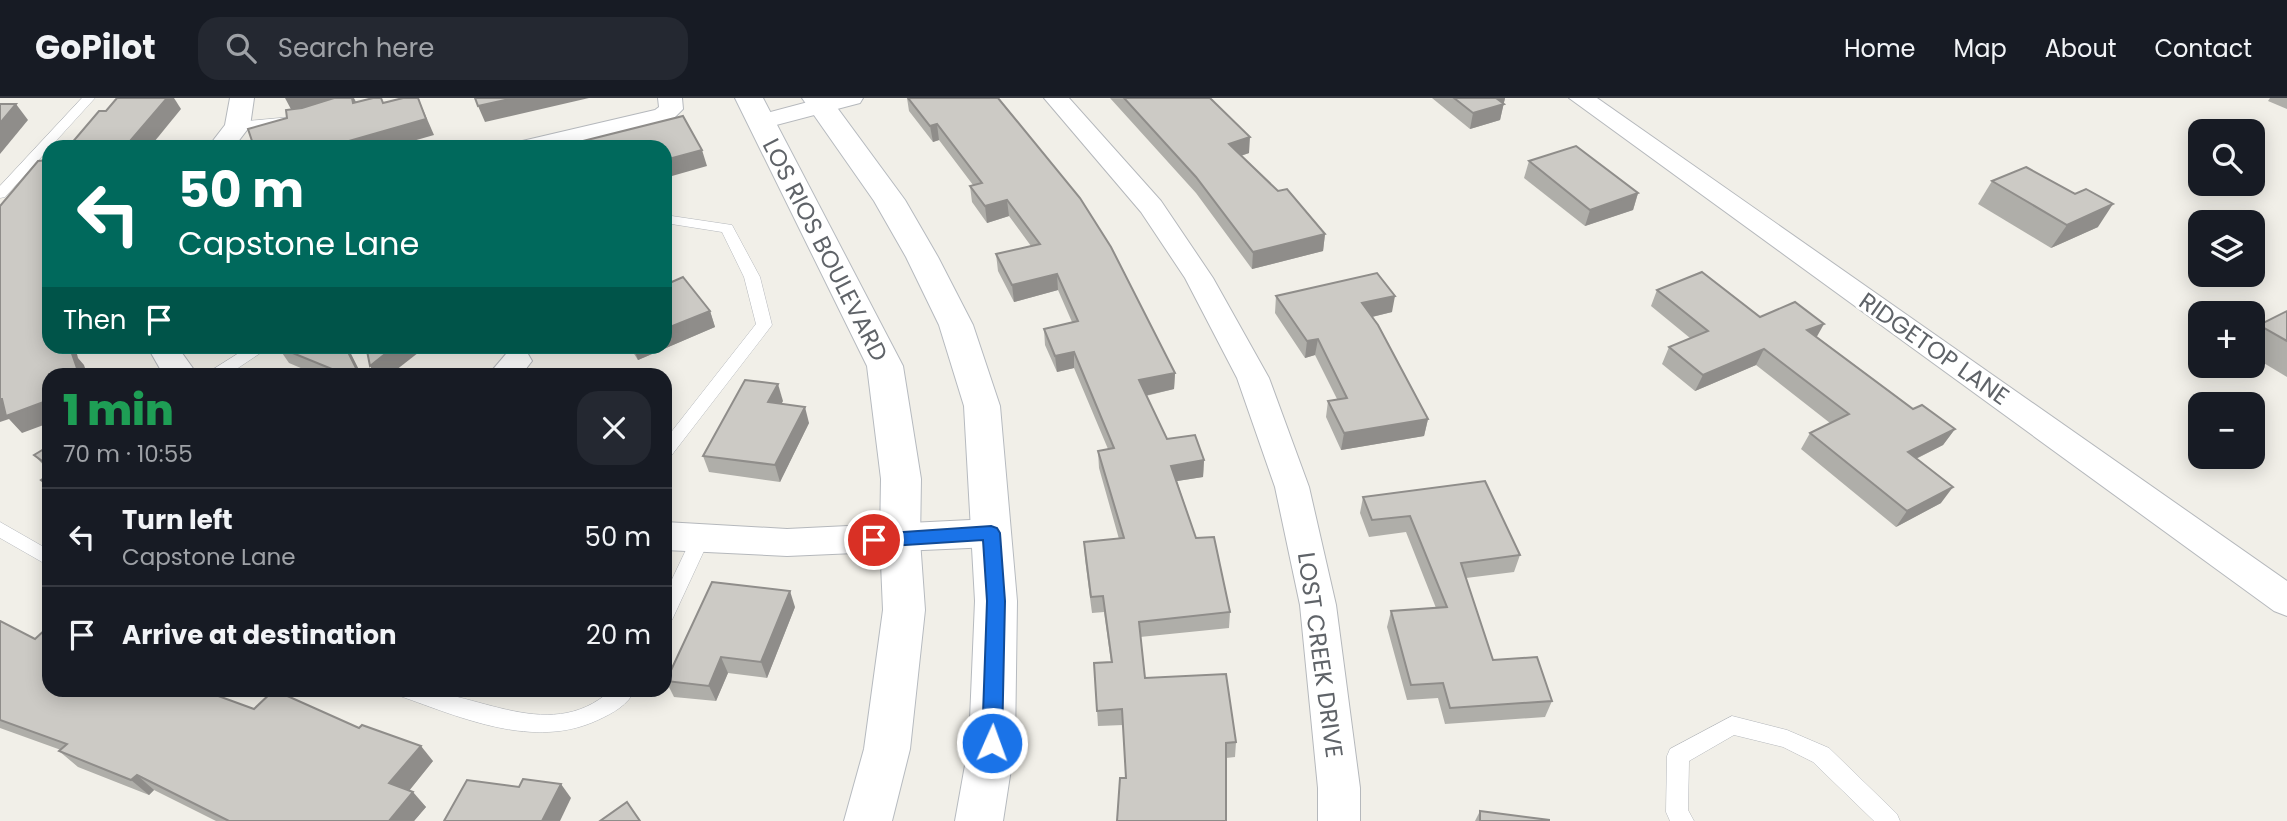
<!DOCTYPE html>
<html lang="en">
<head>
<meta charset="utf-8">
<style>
  :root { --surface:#171b24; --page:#242831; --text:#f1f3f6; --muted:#9ea1a6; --line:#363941 }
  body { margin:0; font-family:Poppins,sans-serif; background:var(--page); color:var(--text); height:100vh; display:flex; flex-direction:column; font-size:26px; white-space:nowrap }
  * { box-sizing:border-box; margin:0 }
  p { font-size:23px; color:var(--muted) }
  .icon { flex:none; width:38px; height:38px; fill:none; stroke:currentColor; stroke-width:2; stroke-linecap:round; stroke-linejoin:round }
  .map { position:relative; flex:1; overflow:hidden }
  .details { position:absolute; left:42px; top:270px; width:630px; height:329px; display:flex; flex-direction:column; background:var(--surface); border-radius:21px; box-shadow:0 4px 18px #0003 }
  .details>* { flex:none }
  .top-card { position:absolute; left:42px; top:42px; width:630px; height:214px; border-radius:21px; box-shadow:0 4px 18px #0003; background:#00695c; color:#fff; overflow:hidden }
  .fabs { position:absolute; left:2188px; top:21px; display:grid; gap:14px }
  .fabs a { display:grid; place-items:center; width:77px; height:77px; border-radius:14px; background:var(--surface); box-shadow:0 4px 18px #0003; font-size:35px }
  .pin { position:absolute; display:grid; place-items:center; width:60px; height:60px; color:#fff; margin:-30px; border:4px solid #fff; border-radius:50%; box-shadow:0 2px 7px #0007 }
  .me { position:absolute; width:77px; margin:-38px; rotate:2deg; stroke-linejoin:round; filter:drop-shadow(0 0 5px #0008) }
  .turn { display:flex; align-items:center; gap:24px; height:147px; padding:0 21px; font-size:32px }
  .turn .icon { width:91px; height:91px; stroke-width:2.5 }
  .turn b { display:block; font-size:49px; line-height:60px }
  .then { display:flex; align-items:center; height:66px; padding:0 21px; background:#0003; gap:14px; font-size:26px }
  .round { display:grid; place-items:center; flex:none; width:74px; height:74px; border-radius:21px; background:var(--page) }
  .headline { display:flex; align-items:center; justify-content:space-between; height:119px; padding:0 21px }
  h1 { font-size:42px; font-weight:800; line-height:52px; color:#1e9e55 }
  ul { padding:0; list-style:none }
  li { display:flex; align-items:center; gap:21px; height:98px; padding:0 21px; border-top:2px solid var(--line) }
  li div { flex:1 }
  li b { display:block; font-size:26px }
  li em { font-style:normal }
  header { display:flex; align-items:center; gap:42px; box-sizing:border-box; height:98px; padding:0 35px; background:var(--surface); border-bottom:2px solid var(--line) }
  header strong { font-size:33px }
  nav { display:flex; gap:38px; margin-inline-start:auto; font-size:24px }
  .search { width:490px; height:63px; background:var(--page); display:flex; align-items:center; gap:18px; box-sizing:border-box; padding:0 24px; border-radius:21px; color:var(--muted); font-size:26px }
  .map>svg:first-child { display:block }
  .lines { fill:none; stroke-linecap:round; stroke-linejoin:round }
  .lane-casing { stroke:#b5b8bc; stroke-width:1 }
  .street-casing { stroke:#b5b8bc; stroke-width:2 }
  .secondary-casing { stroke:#b6babf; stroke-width:2 }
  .lane { fill:#fff; fill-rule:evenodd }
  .street { fill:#fff; fill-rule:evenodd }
  .secondary { fill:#fff; fill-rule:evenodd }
  .wall { fill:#afaea9 }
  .shaded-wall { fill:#8f8d8a }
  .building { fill:#cccac5; stroke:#8f8d8a; stroke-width:2 }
  .route { fill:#1a73e8; stroke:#114b97; stroke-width:2 }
  .labels { text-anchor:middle; stroke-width:6; stroke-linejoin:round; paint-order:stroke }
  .street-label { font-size:24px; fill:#5f6368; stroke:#fff }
</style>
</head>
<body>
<header>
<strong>GoPilot</strong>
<div class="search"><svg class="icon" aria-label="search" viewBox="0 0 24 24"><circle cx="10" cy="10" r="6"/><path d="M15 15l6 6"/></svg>Search here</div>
<nav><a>Home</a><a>Map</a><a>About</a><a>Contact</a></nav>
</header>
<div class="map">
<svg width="2287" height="723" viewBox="0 0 2287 723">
  <rect width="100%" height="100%" fill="#f1efe8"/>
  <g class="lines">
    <g class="lane-casing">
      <g id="lane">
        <polygon points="82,0 95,0 5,99 0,100 0,88"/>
        <polygon points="291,19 296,20 296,26 237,32 230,28 237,24"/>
        <polygon points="665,117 732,127 760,179 772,227 671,358 665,360 665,342 756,226 744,179 722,134 665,125"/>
        <polygon points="250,248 271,248 229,276 210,276 212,272"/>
        <polygon points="0,424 49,452 49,468 0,440"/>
        <polygon points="700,435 707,437 709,442 672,522 665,524 665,496 693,437"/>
        <path d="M397,592C467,585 547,651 611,592H635C628,607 613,615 598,622C534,652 462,620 400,598Z"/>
        <polygon points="1732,618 1787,632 1829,650 1897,716 1900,723 1874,723 1813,664 1783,649 1734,637 1689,663 1688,712 1694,723 1670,723 1666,714 1667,658 1670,651"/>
      </g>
    </g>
    <g class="street-casing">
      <g id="street">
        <polygon points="230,0 254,0 250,28 234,49 208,49 225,27"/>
        <polygon points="658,0 682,0 683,11 672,22 559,49 514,49 518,44 655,12 659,9"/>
        <polygon points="823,0 863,0 860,5 761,31 752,29 749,24 752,19"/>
        <polygon points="1044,0 1069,0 1161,103 1213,180 1269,280 1309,389 1336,507 1360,690 1360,723 1318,723 1318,690 1300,507 1275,389 1237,280 1185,180 1141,114"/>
        <polygon points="1569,0 1597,0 2287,483 2287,518 2274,513"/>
        <polygon points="147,248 177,248 197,276 163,276"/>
        <polygon points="517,253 528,256 532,263 522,276 489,276 506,256"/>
        <polygon points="991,421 1003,425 1009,435 1003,445 991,449 787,458 665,452 665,424 787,431"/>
      </g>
    </g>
    <g class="secondary-casing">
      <g id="secondary">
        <polygon points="735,0 763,0 903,268 921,381 920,442 925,512 910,651 892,723 844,723 864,651 883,512 880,442 881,381 867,268"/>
        <polygon points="802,0 830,0 905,102 938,159 973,227 1000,308 1017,503 1015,645 1003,723 955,723 969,645 975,503 964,308 939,227 906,159 874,103"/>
      </g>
    </g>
    <use href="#lane" class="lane"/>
    <use href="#street" class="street"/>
    <use href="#secondary" class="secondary"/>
  </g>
  <g class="wall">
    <polygon points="907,0 998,0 1175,275 1174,291 1146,298 1167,341 1204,362 1203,379 1177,383 1196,440 1230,514 1229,530 1140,539 1145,580 1236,644 1235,659 1226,660 1126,680 1123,627 1098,628 1094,565 1111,564 1104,514 1092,515 1085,461 1084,444 1119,441 1099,370 1098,353 1108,351 1074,270 1057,274 1045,247 1044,231 1072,224 1058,192 1014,204 998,173 996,156 1031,148 1009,118 987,125 972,104 970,88 973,87 939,42 933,44 909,13"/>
    <polygon points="1110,0 1210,0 1249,55 1241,58 1278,93 1325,136 1323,153 1252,171 1196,95"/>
    <polygon points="1432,0 1505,0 1500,22 1470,31"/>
    <polygon points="2270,0 2287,0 2287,11 2268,3"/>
    <polygon points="1529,63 1638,95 1633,112 1585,128 1524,80"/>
    <polygon points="1992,83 2098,129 2051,150 1978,106"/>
    <polygon points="1657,192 1760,219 1817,239 1913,311 1955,331 1943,347 1916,361 1941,405 1896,429 1801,351 1810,335 1830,325 1756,267 1695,293 1662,266 1669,249 1690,240 1651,208"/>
    <polygon points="1276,198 1392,214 1372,219 1428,321 1424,338 1341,352 1326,319 1328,303 1337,301 1315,257 1305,260 1275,215"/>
    <polygon points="710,213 715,229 638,262 629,248 665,248"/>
    <polygon points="2287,213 2287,279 2252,258 2252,234 2259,227"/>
    <polygon points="347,248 361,276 315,276 289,265 278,249"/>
    <polygon points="783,303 781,306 809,325 780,384 709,374 703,358"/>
    <polygon points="49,348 49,373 34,357"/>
    <polygon points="1363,399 1520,457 1514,474 1466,480 1493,562 1552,603 1545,619 1445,626 1438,600 1407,602 1387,529 1391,513 1436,510 1406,434 1369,439 1360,415"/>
    <polygon points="795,509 767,580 728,575 716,603 674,599 666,583"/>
    <polygon points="0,523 49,592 254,611 433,663 409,693 426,709 414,723 216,723 154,692 149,697 78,669 59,653 61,652 0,630"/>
    <polygon points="1480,713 1549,723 1475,723"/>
  </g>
  <g class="shaded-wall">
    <polygon points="167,0 174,0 181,11 150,49 125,49"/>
    <polygon points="285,0 354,0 359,10 293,15"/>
    <polygon points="418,0 434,37 392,49 328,49"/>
    <polygon points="514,0 589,0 485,24 478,8"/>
    <polygon points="1490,0 1505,0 1500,22 1470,31 1473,15"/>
    <polygon points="16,6 28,22 0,56 0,25"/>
    <polygon points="937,26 939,42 933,44 930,28"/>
    <polygon points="1250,39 1249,55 1228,62 1229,46"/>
    <polygon points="702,52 707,68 665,80 665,62"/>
    <polygon points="1638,95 1633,112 1585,128 1590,112"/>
    <polygon points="1007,102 1009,118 987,125 985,108"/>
    <polygon points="2113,106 2098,129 2051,150 2067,127"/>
    <polygon points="1325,136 1323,153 1252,171 1253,154"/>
    <polygon points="1057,176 1058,192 1014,204 1012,187"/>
    <polygon points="1395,198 1392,214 1359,222 1362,205"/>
    <polygon points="710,213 715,229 638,262 633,248 665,248 665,231"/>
    <polygon points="1824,226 1815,242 1807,232"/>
    <polygon points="1318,241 1315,257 1305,260 1307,243"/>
    <polygon points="65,248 75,248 78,260 84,267 87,276 79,276"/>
    <polygon points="345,248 347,248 361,276 359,276"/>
    <polygon points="395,248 422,248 423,251 391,276 375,276 370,268"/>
    <polygon points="1764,251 1756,267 1695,293 1703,277"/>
    <polygon points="1074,254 1074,270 1057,274 1055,258"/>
    <polygon points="1175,275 1174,291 1139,299 1139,282"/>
    <polygon points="778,286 783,303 773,321 768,304"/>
    <polygon points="0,301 49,302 49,325 22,335 9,321 0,324"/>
    <polygon points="805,309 809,325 780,384 775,367"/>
    <polygon points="1428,321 1424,338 1341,352 1344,335"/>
    <polygon points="1955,331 1943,347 1897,370 1908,354"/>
    <polygon points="1204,362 1203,379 1171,384 1171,368"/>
    <polygon points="1953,389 1941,405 1896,429 1907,413"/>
    <polygon points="790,493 795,509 767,580 761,564"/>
    <polygon points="721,559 728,575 716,603 709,588"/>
    <polygon points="421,648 433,663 403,700 389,685"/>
    <polygon points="137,677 154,692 149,697 131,682"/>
    <polygon points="561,686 571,700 560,723 542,723"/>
    <polygon points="413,694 426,709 414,723 389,723"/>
  </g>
  <g class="building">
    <polygon points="117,0 167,0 125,49 60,49 63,46 71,46 99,13 106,13"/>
    <polygon points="334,0 352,0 353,5 373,0 381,0 383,5 403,0 418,0 426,21 328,49 254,49 248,31 287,20 286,12 302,10"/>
    <polygon points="475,0 514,0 478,8"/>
    <polygon points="908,0 998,0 1080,100 1111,149 1175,275 1139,282 1167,341 1195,337 1204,362 1171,368 1196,440 1214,439 1230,514 1139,524 1145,580 1226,576 1236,644 1226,645 1226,723 1117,723 1120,680 1126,680 1122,611 1097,613 1094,565 1112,564 1103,498 1091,499 1084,444 1124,440 1098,353 1114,350 1074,254 1055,258 1044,231 1078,223 1057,176 1012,187 996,156 1040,146 1007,102 985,108 970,88 982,85 937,26 930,28"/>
    <polygon points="1124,0 1210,0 1250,39 1229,46 1278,93 1287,91 1325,136 1253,154 1196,79"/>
    <polygon points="1454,0 1496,0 1504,6 1473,15"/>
    <polygon points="0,6 16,6 0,25"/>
    <polygon points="683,18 702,52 665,62 665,49 559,49"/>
    <polygon points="1576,48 1638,95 1590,112 1529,63"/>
    <polygon points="49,62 49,248 65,248 66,252 70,250 79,276 49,276 49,302 6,318 2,301 0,301 0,108 38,63"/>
    <polygon points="2026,69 2075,96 2086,91 2113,106 2067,127 1992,83"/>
    <polygon points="1702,174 1760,219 1795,204 1824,226 1807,232 1913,311 1922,307 1955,331 1908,354 1953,389 1907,413 1810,335 1849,316 1764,251 1703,277 1669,249 1708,233 1657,192"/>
    <polygon points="1377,175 1395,198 1362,205 1378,227 1428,321 1344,335 1328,303 1347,300 1318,241 1307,243 1276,198"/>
    <polygon points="683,179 710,213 665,231 665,187"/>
    <polygon points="2287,213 2287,243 2259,227"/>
    <polygon points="345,248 359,276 344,276 278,249"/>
    <polygon points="366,248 395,248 370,268"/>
    <polygon points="745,282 778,286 768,304 805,309 775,367 703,358"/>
    <polygon points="49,348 49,368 34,357"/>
    <polygon points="49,377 49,388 41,382"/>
    <polygon points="1485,383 1520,457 1461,465 1493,562 1537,559 1552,603 1450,610 1443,585 1411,587 1391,513 1447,509 1410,418 1372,422 1363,399"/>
    <polygon points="712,484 790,493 761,564 721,559 709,588 666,583"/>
    <polygon points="0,523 35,541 49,528 49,592 202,592 254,611 274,592 359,630 362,627 421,648 389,685 413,694 389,723 229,723 137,677 131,682 59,653 67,646 0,622"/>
    <polygon points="523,681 561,686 542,723 444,723 467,682 519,689"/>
    <polygon points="627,704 640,723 600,723"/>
    <polygon points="1480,713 1549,722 1549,723 1480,723"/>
  </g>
  <polygon class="route" points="991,428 997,430 1000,435 1005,503 1002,645 999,651 992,654 985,651 982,645 987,503 983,442 874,449 868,447 865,442 868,437 874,436"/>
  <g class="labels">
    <g class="street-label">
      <text transform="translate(825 152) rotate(63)" y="8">LOS RIOS BOULEVARD</text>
      <text transform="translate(1934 251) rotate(35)" y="8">RIDGETOP LANE</text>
      <text transform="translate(1320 557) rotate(82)" y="8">LOST CREEK DRIVE</text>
    </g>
  </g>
</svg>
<div class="fabs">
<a><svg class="icon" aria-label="search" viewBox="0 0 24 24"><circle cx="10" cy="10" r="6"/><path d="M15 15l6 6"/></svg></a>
<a><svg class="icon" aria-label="layers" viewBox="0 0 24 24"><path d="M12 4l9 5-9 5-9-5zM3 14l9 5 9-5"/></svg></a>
<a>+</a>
<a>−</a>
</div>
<div class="pin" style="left:874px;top:442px;background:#d93025"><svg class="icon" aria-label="arrive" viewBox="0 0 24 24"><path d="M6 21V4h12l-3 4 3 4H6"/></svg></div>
<svg class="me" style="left:992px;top:645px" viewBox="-20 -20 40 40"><circle r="17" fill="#1a73e8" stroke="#fff" stroke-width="3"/><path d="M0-11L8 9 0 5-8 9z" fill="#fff"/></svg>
<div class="top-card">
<div class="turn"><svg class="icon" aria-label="left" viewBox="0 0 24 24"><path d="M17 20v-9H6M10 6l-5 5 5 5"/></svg><div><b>50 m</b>Capstone Lane</div></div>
<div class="then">Then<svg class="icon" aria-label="arrive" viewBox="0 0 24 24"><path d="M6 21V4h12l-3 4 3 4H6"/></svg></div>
</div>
<section class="details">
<div class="headline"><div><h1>1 min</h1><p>70 m · 10:55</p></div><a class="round"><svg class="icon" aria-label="close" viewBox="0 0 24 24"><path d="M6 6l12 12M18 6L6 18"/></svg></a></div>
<ul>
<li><svg class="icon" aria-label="left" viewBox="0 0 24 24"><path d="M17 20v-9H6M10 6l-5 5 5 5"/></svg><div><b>Turn left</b><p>Capstone Lane</p></div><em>50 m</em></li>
<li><svg class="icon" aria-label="arrive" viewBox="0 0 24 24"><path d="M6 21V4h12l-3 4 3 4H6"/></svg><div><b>Arrive at destination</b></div><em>20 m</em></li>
</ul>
</section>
</div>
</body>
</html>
